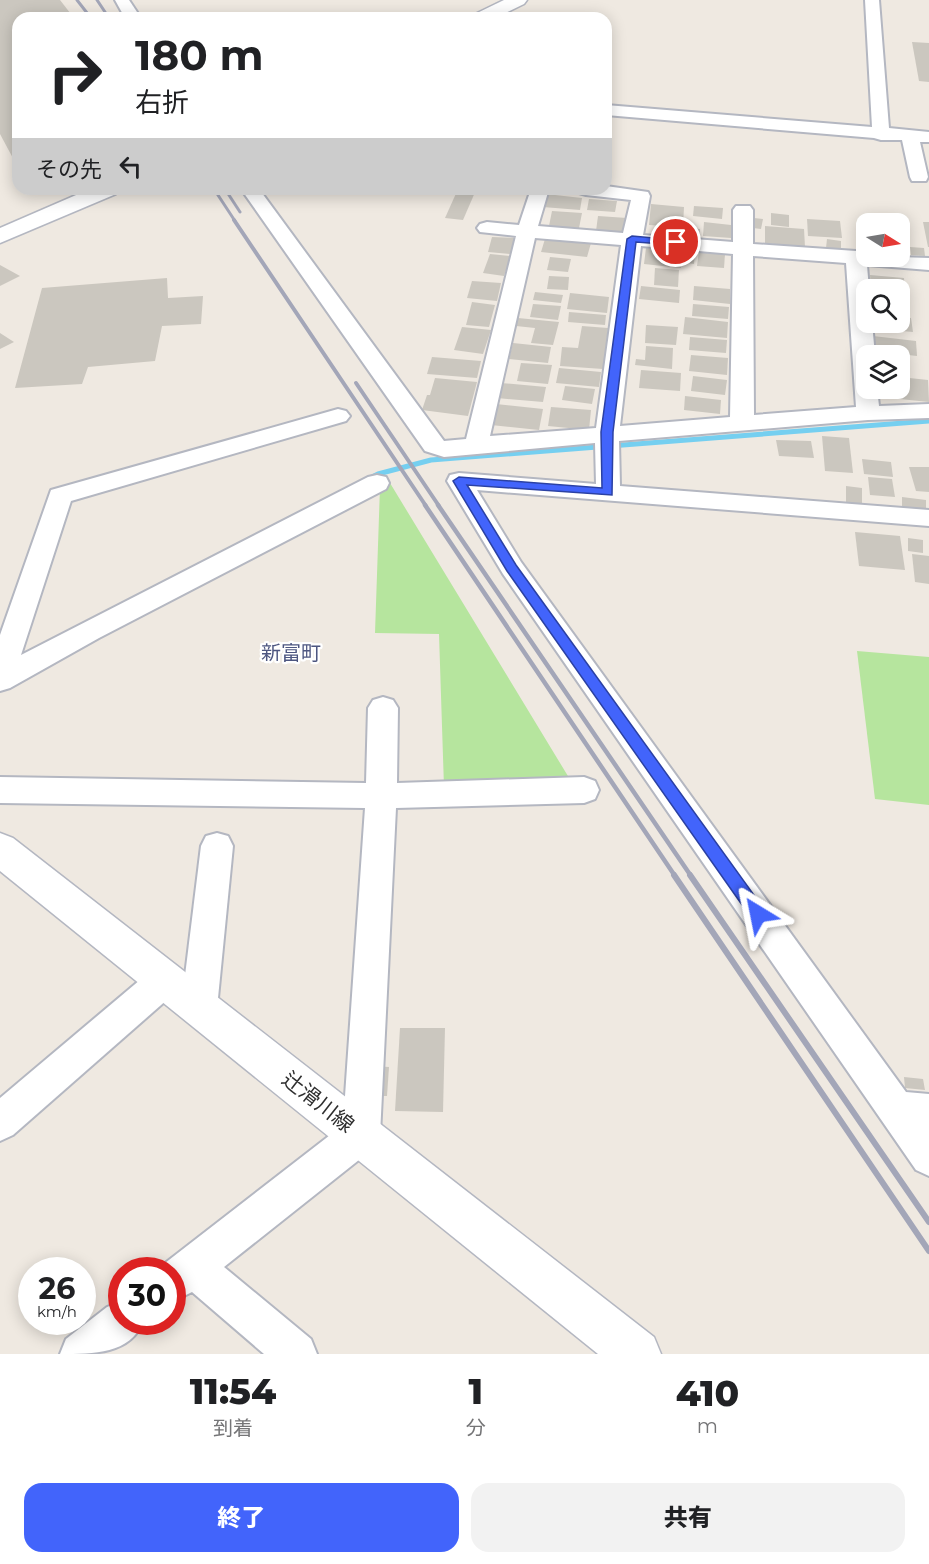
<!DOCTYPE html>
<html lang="ja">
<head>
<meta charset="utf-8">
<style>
  :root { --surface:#fff; --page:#f2f2f2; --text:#202124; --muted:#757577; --accent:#4264fb }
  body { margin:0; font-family:Montserrat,"Noto Sans JP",sans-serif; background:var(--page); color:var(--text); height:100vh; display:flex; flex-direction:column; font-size:22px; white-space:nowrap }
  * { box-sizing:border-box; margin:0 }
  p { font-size:20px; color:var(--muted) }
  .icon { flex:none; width:33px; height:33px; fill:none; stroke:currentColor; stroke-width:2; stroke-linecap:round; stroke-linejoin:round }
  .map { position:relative; height:1354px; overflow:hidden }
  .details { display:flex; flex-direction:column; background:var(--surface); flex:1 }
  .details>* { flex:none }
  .hud { position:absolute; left:12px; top:12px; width:600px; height:183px; border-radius:18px; box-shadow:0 3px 15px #0003; background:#fff; color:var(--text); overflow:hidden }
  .needle { width:39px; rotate:101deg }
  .fabs { position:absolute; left:856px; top:213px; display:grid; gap:12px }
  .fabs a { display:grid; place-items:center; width:54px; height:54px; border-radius:12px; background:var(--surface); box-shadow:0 3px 15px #0003; font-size:30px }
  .speed { position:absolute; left:18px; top:1257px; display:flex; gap:12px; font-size:30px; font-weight:700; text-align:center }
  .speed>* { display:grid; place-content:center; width:78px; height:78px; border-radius:50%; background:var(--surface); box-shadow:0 3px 15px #0003; line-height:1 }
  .speed small { font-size:15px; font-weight:400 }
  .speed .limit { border:9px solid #d22; background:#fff; color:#111 }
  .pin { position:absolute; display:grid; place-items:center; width:51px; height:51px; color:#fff; margin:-26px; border:3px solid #fff; border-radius:50%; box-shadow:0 2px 6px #0007 }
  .me { position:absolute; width:66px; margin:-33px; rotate:325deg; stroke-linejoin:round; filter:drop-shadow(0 0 4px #0008) }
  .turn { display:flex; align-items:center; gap:21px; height:126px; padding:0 24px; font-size:27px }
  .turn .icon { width:78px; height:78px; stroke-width:2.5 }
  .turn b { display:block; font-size:42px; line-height:51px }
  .then { display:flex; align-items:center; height:57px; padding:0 24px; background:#0003; gap:12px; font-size:22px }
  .eta { display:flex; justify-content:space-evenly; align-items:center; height:102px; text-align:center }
  .eta b { font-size:36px; font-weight:800; line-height:42px }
  .primary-button { display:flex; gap:12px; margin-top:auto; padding:12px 24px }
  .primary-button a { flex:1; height:69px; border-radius:18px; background:var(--accent); color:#fff; font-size:24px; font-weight:800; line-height:69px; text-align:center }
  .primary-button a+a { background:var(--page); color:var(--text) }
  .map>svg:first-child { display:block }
  .green { fill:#b6e59e }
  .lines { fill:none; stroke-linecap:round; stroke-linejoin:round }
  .stream { stroke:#75cff0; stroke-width:5 }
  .building { fill:#cbc7bf }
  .street-casing { stroke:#b4b7c1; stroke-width:4 }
  .secondary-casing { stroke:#b4b7c1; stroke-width:3 }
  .street { fill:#fff; fill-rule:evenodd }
  .secondary { fill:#fff; fill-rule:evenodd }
  .rail-far3 { stroke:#a3a6b8; stroke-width:3 }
  .rail-far2 { stroke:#a3a6b8; stroke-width:4 }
  .rail-far1 { stroke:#a3a6b8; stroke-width:4.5 }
  .rail { stroke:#a3a6b8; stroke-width:6 }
  .route { fill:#4264fb; stroke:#2b41a3; stroke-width:1.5 }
  .labels { text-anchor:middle; stroke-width:4.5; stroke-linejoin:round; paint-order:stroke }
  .neighbourhood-label { font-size:20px; fill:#4d5680; stroke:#fff }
  .near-street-label { font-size:21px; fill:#2e2e2e; stroke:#fff }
</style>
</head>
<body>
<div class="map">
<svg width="929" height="1354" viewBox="0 0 929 1354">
  <rect width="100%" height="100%" fill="#efe9e1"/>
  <g class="green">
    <polygon points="390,483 574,786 444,787 439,634 375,633 380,487"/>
    <polygon points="857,651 929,657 929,805 875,799"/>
  </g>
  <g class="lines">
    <polyline class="stream" points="368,479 378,474 431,460 929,421"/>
  </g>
  <g class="building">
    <polygon points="0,0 60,0 74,18 18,18 18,161 15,162 0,134"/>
    <polygon points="912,42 929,43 929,82 919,81"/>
    <polygon points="458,189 476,190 463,220 445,218"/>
    <polygon points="546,194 582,198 580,210 543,207"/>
    <polygon points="589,199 617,201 615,212 587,210"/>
    <polygon points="651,204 684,207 683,227 649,225"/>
    <polygon points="694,206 723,208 722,219 693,216"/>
    <polygon points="552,211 582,213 579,228 549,226"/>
    <polygon points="771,213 789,215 789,227 771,225"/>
    <polygon points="598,216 627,218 625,233 596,231"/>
    <polygon points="754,218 763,219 761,229 753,228"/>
    <polygon points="807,219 840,221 842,238 808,236"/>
    <polygon points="704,222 731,225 731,238 703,236"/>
    <polygon points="923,222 929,222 929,247 928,247"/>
    <polygon points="765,226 804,229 805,247 765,243"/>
    <polygon points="690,228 700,229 700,238 690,238"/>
    <polygon points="670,229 684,230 683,237 669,235"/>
    <polygon points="492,237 514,238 511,254 488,252"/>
    <polygon points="545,239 591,243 587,257 541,252"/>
    <polygon points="827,239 841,241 841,250 826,248"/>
    <polygon points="910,247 924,248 925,256 911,255"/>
    <polygon points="646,248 682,251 681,268 644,264"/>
    <polygon points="688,251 695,251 694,264 687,263"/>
    <polygon points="699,251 725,254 724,268 697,266"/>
    <polygon points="490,254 511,256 504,276 483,273"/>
    <polygon points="550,257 571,259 568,272 547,270"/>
    <polygon points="0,265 20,276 0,286"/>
    <polygon points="655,268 679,270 678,287 654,285"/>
    <polygon points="870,275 904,278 905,293 900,292 900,290 871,290"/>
    <polygon points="549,276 569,277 568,290 547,289"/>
    <polygon points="167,278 168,298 203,296 201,324 162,326 155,361 88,367 82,384 15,388 42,288"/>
    <polygon points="472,281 501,283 497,301 467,298"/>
    <polygon points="641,286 680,290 679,303 639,299"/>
    <polygon points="694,286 730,289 730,304 693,300"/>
    <polygon points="535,292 563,295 561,303 533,300"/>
    <polygon points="570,293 609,297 607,313 567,309"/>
    <polygon points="900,294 908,295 910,315 900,314"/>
    <polygon points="472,302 495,305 489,327 466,325"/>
    <polygon points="533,304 561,306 558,320 530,317"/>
    <polygon points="693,304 729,307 728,319 692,316"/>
    <polygon points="569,312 606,315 605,325 568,322"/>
    <polygon points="685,317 728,322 727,338 683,334"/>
    <polygon points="900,317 911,318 913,332 879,329 878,322 900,322"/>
    <polygon points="518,318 559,322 553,345 531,343 535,328 516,326"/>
    <polygon points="646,325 678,327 676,345 645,343"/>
    <polygon points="582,326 608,328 603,369 560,366 562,347 578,348"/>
    <polygon points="462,327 491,330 483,354 454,350"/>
    <polygon points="0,333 14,342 0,349"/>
    <polygon points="873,336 916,341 917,356 873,351"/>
    <polygon points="690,337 727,340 726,353 689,350"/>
    <polygon points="513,343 551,347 548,363 509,359"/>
    <polygon points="646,346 673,348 672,369 635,365 636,359 645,360"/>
    <polygon points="691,355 728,358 727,375 689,371"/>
    <polygon points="432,357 481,361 477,378 427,374"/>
    <polygon points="521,363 552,365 548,384 517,381"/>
    <polygon points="559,368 601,372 599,387 556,383"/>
    <polygon points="641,370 681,373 680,391 639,388"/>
    <polygon points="693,376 727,380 725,395 691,391"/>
    <polygon points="900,377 928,380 929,402 880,397 880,388 900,388"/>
    <polygon points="435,378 477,382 468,416 422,410 427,395 430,395"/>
    <polygon points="501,383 546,387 543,402 497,398"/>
    <polygon points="565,386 595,389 592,404 562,400"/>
    <polygon points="685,396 721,400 720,414 684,410"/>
    <polygon points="496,404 543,409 539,430 491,425"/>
    <polygon points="551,407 591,410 589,430 548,426"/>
    <polygon points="822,436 849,438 853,473 825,471"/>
    <polygon points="776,440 811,441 814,458 779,456"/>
    <polygon points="862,459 891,462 893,477 864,474"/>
    <polygon points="909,467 929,467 929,492 916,491"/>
    <polygon points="868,477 892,479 895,497 870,495"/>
    <polygon points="846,486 862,488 862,506 846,504"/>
    <polygon points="902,497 926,500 926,510 902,507"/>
    <polygon points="855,532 900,536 905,570 859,566"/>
    <polygon points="908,538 923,540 923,553 908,551"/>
    <polygon points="912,554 929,556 929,584 915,582"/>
    <polygon points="400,1028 445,1028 443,1112 395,1111"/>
    <polygon points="374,1066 389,1067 387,1096 373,1096"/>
    <polygon points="904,1077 923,1079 925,1090 905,1088"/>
  </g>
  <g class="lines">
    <g class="street-casing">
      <g id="street">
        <polygon points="115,0 129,0 141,18 125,18"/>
        <polygon points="865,0 879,0 889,128 929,132 929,142 920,142 928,177 926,181 912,181 910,177 902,140 881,140 874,138 606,115 606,105 872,127"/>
        <path d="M606,186L648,192L650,196L643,235L733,242V210L736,206H750L753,210V244L856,251L867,253V256L929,258V270L867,265L869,290H867V322H872L875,356H867V388H877L879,406L929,404V418L868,420L619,441L620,486L929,510V526L477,490L521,562L906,1092L929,1094V1176L916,1170L503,574L447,481L450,475L459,473L596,484L595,443L444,457L425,451L241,189H259L444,441L466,439L516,236L480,232L477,228L480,224L487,222L519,225L531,189H549L538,226L623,233L631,200L586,195L579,193L577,189H606ZM535,238L621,245L596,428L490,436ZM641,246L733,254L730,417L620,426ZM753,256L846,263L856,407L754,415Z"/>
        <polygon points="338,409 346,411 350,416 346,421 71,501 21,655 368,477 377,475 386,477 389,483 386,489 99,638 10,688 0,691 0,635 51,490"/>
        <polygon points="383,697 393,700 398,708 397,783 584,777 595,781 599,790 595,799 584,803 396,808 380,1135 374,1148 224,1267 311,1339 317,1354 264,1354 192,1292 172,1302 172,1270 156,1270 343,1125 365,808 0,803 0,777 366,783 368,708 373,700"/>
        <polygon points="217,833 228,836 233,846 217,1008 211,1020 199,1024 187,1020 181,1008 201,846 206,836"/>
        <polygon points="165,964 177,969 182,980 177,991 13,1135 0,1141 0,1098 153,969"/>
        <path d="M122,1301V1322H143C130,1354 94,1354 60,1354L66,1339L107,1307Z"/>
      </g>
    </g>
    <g class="secondary-casing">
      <g id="secondary">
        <polygon points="504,0 527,0 524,4 495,18 472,18 475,14"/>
        <polygon points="90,189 119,189 116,194 0,243 0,228"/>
        <polygon points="0,833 13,838 654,1337 661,1354 598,1354 0,871"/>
      </g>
    </g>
    <use href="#street" class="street"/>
    <use href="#secondary" class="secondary"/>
    <g class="rail-far3">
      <polyline points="77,0 91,18"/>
      <polyline points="97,0 109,18"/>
      <polyline points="214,189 235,221"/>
      <polyline points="225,189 240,212"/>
    </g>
    <g class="rail-far2">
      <polyline points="234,220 426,506"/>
      <polyline points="356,383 439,506"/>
    </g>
    <g class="rail-far1">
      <polyline points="425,505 675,876"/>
      <polyline points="438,505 691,876"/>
    </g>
    <g class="rail">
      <polyline points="674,875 929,1251"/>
      <polyline points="690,875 929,1222"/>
    </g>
  </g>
  <polygon class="route" points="632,236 676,240 681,242 676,245 636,242 613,432 612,495 467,485 516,565 764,909 766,914 764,919 758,921 752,919 507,571 453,481 459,477 602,488 601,432 627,239"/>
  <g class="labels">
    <g class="neighbourhood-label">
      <text x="291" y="660">新富町</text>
    </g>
    <g class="near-street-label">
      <text transform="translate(318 1102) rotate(38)" y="7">辻滑川線</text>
    </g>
  </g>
</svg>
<div class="fabs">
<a><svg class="needle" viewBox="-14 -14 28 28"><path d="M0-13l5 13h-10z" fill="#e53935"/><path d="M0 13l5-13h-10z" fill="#757577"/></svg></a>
<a><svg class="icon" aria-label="search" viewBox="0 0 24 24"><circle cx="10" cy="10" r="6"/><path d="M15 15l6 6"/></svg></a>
<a><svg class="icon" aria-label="layers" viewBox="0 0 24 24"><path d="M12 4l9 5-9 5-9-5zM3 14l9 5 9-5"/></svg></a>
</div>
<div class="speed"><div>26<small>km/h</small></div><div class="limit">30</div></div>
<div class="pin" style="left:676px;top:242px;background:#d93025"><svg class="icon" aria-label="arrive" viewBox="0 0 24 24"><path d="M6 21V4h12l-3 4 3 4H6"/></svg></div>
<svg class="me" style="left:758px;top:914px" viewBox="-20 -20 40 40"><path d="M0-17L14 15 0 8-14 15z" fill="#4264fb" stroke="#fff" stroke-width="4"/></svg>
<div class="hud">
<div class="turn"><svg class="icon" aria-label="right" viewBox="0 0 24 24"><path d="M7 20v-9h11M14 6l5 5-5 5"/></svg><div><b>180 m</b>右折</div></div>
<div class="then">その先<svg class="icon" aria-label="left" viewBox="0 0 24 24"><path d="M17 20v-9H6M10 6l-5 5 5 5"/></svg></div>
</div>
</div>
<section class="details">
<div class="eta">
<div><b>11:54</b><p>到着</p></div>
<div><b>1</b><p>分</p></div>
<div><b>410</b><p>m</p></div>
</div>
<div class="primary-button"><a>終了</a><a>共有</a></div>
</section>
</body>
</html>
